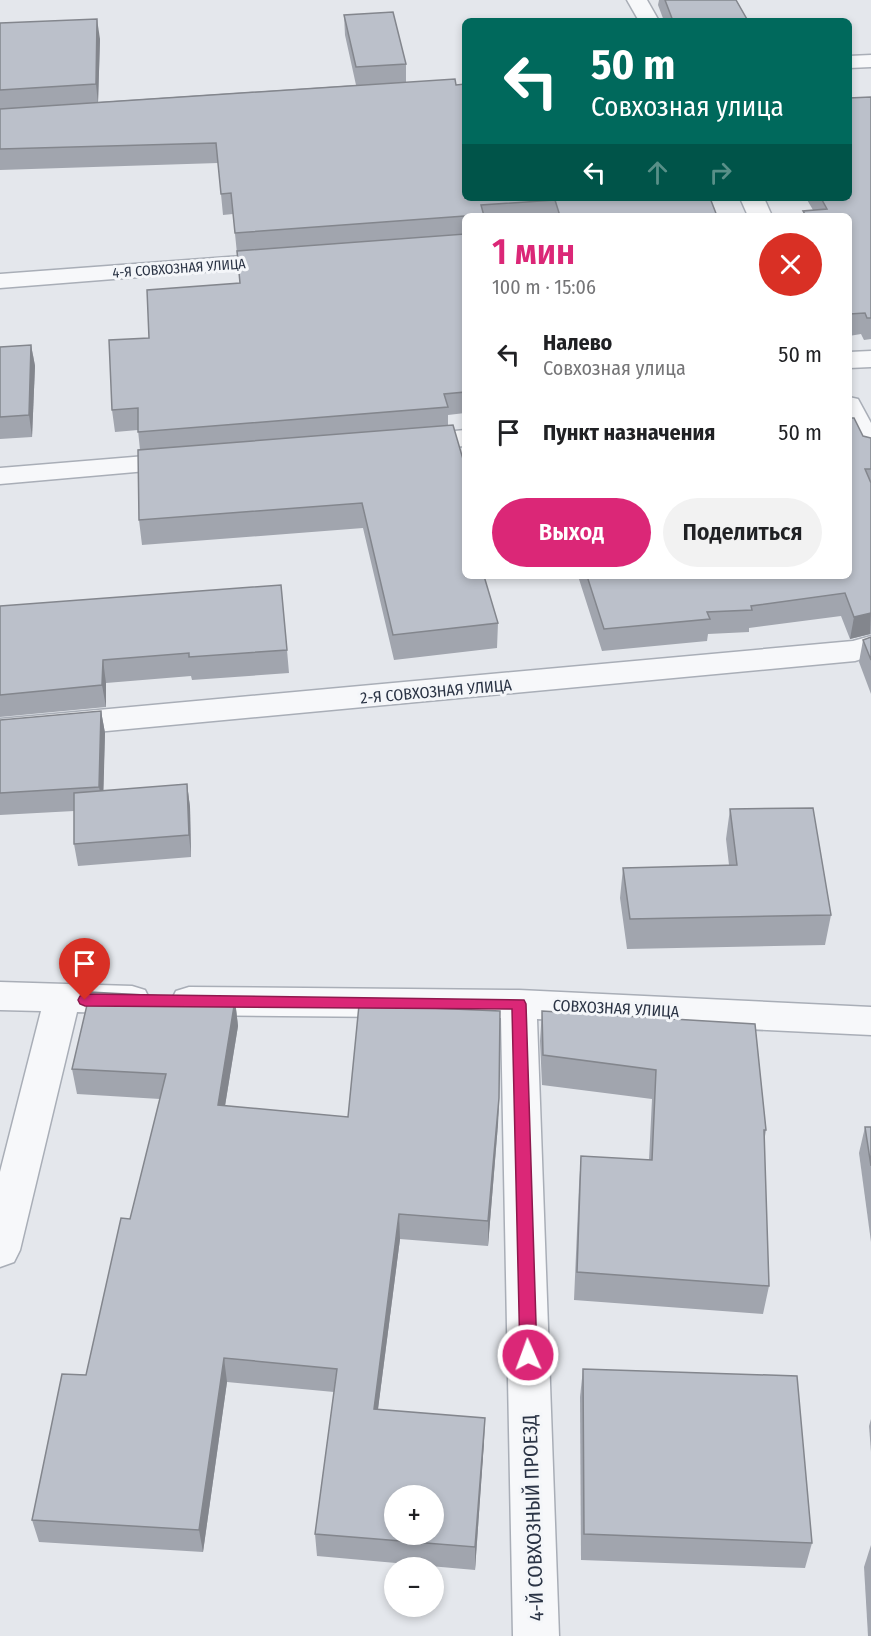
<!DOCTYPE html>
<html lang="ru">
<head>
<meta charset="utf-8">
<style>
  :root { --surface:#fff; --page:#f2f2f2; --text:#202124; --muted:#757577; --accent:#db2777 }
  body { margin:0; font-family:"Fira Sans Condensed",sans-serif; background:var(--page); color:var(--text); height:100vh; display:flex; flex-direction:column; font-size:22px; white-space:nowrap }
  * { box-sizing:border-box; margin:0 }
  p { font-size:20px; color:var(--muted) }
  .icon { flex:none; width:33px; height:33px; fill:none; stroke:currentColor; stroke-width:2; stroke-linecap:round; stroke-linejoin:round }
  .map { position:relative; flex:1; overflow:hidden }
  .drawer { position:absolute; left:462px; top:213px; width:390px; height:366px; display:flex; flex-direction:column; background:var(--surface); border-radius:9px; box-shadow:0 3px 9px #0003 }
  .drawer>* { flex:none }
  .guide { position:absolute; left:462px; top:18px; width:390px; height:183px; border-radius:9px; box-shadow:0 3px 9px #0003; background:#00695c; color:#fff; overflow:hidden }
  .controls { position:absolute; left:384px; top:1485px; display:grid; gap:12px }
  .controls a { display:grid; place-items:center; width:60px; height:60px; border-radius:50%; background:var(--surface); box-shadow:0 3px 9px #0003; font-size:30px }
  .pin { position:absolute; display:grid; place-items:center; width:51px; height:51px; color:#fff; margin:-62px -26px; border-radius:50% 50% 50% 0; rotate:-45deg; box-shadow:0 0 6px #0007 }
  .pin .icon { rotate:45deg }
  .me { position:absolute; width:66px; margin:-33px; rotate:358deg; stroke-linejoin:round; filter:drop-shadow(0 0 4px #0008) }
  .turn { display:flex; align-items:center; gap:21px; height:126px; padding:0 30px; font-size:27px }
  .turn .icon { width:78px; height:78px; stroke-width:2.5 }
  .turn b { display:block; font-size:42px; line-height:51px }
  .lanes { display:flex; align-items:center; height:57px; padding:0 30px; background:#0003; justify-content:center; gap:30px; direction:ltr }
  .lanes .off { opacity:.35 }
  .round { display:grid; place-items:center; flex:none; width:63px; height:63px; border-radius:32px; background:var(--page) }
  .overview { display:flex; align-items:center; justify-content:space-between; height:102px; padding:0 30px }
  h1 { font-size:36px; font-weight:600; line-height:45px; color:var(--accent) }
  .primary-button { display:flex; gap:12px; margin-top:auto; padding:12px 30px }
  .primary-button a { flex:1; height:69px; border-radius:36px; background:var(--accent); color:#fff; font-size:24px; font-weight:600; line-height:69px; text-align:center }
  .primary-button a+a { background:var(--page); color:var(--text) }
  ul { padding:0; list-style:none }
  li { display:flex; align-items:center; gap:18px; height:78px; padding:0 30px }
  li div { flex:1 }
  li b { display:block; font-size:22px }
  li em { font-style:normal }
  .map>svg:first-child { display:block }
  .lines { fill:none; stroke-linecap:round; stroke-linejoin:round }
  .street-casing { stroke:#a9aeb7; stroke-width:3 }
  .street { fill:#f7f8fa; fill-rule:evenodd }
  .wall { fill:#a1a5ae }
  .shaded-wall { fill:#83868d }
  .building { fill:#bbc0ca; stroke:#83868d; stroke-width:1.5; fill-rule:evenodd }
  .route { fill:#db2777; stroke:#8e194d; stroke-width:1.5 }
  .labels { text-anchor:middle; stroke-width:6; stroke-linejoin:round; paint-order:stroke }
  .far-street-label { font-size:14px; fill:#2b3445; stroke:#f4f6f9 }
  .street-label { font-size:16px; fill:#2b3445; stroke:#f4f6f9 }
  .near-street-label { font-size:20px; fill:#2b3445; stroke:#f4f6f9 }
</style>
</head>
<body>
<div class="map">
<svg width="871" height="1636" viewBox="0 0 871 1636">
  <rect width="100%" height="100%" fill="#e4e7ec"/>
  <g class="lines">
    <g class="street-casing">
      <g id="street">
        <polygon points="627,0 647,0 659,21 639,21"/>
        <polygon points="871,55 871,67 849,68 849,56"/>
        <polygon points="740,198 764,198 772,216 748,216"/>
        <polygon points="282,253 291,255 294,260 291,265 0,288 0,274"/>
        <polygon points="871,351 871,367 849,368 849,352"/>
        <polygon points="849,397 858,399 871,423 871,459 861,457 849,433"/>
        <polygon points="465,430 465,446 413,450 403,448 399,442 403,436"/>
        <polygon points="182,453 192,455 196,461 192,467 0,484 0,468"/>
        <polygon points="871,636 871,656 855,661 0,741 0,719 853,641"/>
        <polygon points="0,982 132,986 145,990 150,1000 145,1010 132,1014 77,1012 20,1250 14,1262 0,1267 0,1172 41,1011 0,1010"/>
        <polygon points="189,987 519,990 871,1007 871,1035 537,1019 559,1636 513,1636 501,1018 189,1015 176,1011 171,1001 176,991"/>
      </g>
    </g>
    <use href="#street" class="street"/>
  </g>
  <g class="wall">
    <polygon points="659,0 736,0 748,21 664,21 658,5"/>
    <polygon points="344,15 406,64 406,82 456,85 710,198 717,216 465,216 465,413 448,415 448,425 465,576 498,623 497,648 394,660 363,528 142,545 139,520 140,450 138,430 115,432 112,410 149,338 240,283 233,214 223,215 218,163 0,170 0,23 100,39 98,102 356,85 345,35"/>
    <polygon points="871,97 871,339 864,340 861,334 849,336 849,216 803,214 803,211 813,210 806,198 849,198"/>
    <polygon points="31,345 35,366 32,437 0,439 0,347"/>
    <polygon points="863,436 871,438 871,634 850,639 841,616 749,628 749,632 708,634 707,641 602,651 578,576 849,576"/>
    <polygon points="0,606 287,650 289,673 192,680 191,676 106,683 106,707 0,717"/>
    <polygon points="871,637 871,694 859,662 863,640"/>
    <polygon points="101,711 105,733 103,791 187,784 190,807 191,857 78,866 74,844 74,811 0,815 0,720"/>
    <polygon points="730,809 831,915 825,945 627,949 620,898 623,868 729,865 726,839"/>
    <polygon points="235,1000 238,1026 225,1106 348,1117 499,1098 498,1124 488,1246 400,1239 378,1409 484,1442 475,1570 317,1556 315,1534 334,1392 227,1382 203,1552 39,1542 32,1520 86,1375 130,1219 160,1099 77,1094 72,1069"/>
    <polygon points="542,1011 755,1024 766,1130 764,1142 769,1286 763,1314 574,1300 579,1185 581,1156 649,1160 652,1099 542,1085 540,1041"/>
    <polygon points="865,1127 871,1127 871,1242 859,1153"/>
    <polygon points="583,1369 812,1543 805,1568 581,1560 580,1397"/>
    <polygon points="871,1419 871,1452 869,1426"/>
    <polygon points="871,1545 871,1636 868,1636 864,1567"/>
  </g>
  <g class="shaded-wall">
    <polygon points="97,19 100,39 98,104 96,84"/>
    <polygon points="31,345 35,366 32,437 29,415"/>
    <polygon points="871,613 870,634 850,639 854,617"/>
    <polygon points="103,660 106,683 106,707 102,685"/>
    <polygon points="101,711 105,733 103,809 99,787"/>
    <polygon points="187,784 190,807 191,857 189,835"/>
    <polygon points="235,1000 238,1026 221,1130 218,1105"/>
    <polygon points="499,1098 498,1124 488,1246 488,1221"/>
    <polygon points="399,1214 400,1239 375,1432 374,1409"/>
    <polygon points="224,1358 227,1382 203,1552 199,1530"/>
    <polygon points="485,1418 484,1442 475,1570 475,1547"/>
  </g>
  <g class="building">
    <polygon points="665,0 736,0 748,21 673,21"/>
    <polygon points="393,12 406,64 356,67 344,15"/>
    <polygon points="97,19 96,84 0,90 0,23"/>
    <polygon points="455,79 456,85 465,84 465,198 710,198 717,216 560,216 555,200 481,205 484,216 465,216 235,233 231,193 221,194 216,143 0,149 0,109"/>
    <polygon points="871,97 871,318 867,318 865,313 849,314 849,216 776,216 805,214 803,211 827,209 821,198 849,198 849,98"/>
    <polygon points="465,234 465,392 444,394 448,407 138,432 138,408 112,410 109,340 149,338 147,290 240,283 237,251"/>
    <polygon points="31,345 29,415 0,417 0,347"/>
    <polygon points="849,418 854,418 863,436 871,438 871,469 865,469 871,483 871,613 854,617 845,593 751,606 752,610 707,612 710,619 604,629 587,576 849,576"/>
    <polygon points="453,425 465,466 465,576 484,576 498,623 393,635 362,503 139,520 138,450"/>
    <polygon points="281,585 287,650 189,657 189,653 103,660 102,685 0,695 0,606"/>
    <polygon points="871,637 871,660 863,640"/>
    <polygon points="101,711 99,787 0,793 0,720"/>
    <polygon points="187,784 189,835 74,844 74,793"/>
    <polygon points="813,808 831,915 630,919 623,868 737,865 730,809"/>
    <path d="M90,992L235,1000L218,1105L348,1117L359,1005L500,1011L499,1098L488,1221L399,1214L374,1409L485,1418L475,1547L315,1534L337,1369L224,1358L199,1530L32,1520L62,1374L86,1375L121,1218L130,1219L166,1074L72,1069ZM394,1496H434V1534H394Z"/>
    <polygon points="542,1011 755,1024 766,1130 764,1130 769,1286 577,1272 581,1156 652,1160 656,1070 543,1055"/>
    <polygon points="865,1127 871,1127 871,1166"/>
    <polygon points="583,1369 797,1376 812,1543 584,1534"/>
  </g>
  <polygon class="route" points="85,994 524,1000 526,1004 537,1355 534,1360 528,1363 522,1360 520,1355 512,1009 85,1006 80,1004 78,1000 80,996"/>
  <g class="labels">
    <g class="far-street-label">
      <text transform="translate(179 268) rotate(-4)" y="5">4-Я СОВХОЗНАЯ УЛИЦА</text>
    </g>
    <g class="street-label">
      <text transform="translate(436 691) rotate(-5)" y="6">2-Я СОВХОЗНАЯ УЛИЦА</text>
      <text transform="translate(616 1008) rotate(3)" y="6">СОВХОЗНАЯ УЛИЦА</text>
    </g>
    <g class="near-street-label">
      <text transform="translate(533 1518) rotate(-92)" y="7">4-Й СОВХОЗНЫЙ ПРОЕЗД</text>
    </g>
  </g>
</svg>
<div class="controls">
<a>+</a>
<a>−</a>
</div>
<div class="pin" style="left:85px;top:1000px;background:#d93025"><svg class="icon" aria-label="arrive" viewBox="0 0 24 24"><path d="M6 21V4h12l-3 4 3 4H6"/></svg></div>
<svg class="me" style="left:528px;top:1355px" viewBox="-20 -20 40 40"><circle r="17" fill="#db2777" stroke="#fff" stroke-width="3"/><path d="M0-11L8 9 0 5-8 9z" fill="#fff"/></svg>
<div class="guide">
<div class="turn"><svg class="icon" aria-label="left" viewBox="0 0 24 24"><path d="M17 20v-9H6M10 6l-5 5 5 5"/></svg><div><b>50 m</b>Совхозная улица</div></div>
<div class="lanes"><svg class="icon" aria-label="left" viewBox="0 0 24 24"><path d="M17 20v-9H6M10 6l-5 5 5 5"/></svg><svg class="icon off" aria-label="ahead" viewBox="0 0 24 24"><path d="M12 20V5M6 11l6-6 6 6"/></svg><svg class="icon off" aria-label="right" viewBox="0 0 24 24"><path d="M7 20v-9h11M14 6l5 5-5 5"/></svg></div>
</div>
<section class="drawer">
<div class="overview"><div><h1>1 мин</h1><p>100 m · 15:06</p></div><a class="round" style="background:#d93025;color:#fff"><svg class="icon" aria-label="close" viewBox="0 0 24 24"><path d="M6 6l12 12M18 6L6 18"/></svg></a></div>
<ul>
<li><svg class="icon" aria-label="left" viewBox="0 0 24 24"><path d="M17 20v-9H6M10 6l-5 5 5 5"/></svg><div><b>Налево</b><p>Совхозная улица</p></div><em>50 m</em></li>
<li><svg class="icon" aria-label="arrive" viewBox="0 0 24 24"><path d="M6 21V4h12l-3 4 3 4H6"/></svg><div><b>Пункт назначения</b></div><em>50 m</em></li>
</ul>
<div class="primary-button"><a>Выход</a><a>Поделиться</a></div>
</section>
</div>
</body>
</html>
